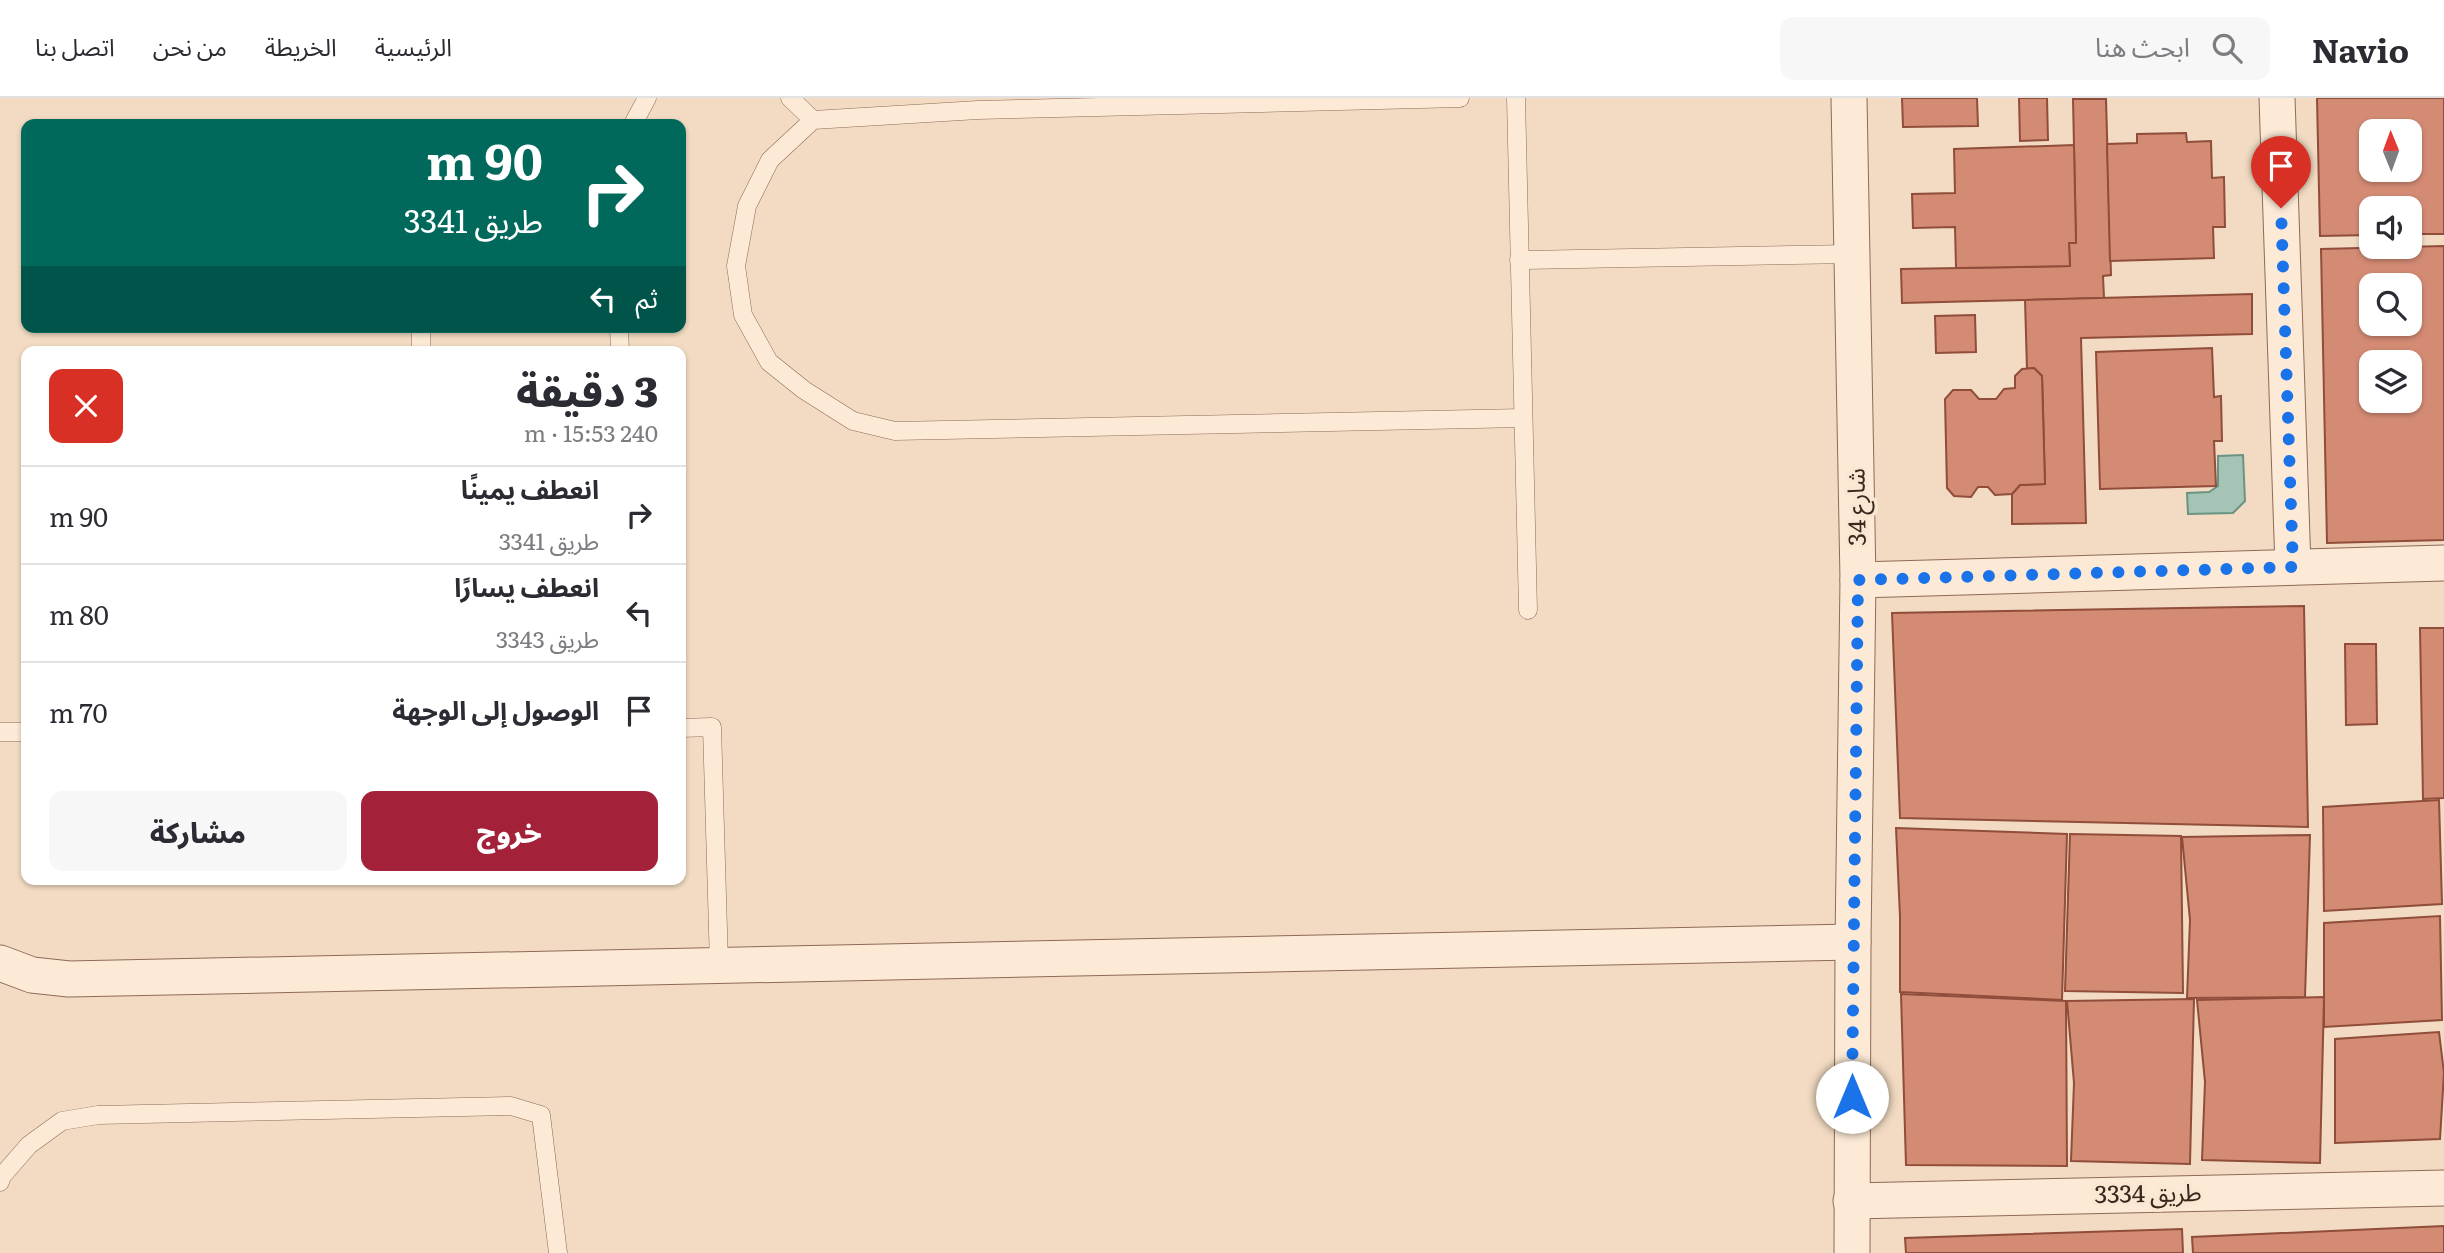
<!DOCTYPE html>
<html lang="ar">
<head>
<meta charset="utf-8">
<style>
  :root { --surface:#fff; --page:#f7f7f7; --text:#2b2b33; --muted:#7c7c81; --line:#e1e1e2; --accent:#a32139 }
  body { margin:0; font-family:Literata,"Noto Sans Arabic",serif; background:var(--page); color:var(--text); direction:rtl; height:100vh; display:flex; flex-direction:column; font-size:26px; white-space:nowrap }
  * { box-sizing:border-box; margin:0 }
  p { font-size:23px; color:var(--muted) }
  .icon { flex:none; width:38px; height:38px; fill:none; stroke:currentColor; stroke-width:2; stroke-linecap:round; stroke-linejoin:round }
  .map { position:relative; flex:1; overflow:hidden; direction:ltr }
  .panel { position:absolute; left:21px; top:248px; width:665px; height:539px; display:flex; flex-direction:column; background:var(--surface); border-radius:14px; box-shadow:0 2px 5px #0004; direction:rtl }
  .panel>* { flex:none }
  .hud { position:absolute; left:21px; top:21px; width:665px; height:214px; border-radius:14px; box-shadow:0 2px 5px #0004; direction:rtl; background:#00695c; color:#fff; overflow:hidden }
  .needle { width:46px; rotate:359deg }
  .fabs { position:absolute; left:2359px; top:21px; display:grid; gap:14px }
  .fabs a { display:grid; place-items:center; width:63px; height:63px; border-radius:14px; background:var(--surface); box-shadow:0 2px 5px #0004; font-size:35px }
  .pin { position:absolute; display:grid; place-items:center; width:60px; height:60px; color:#fff; margin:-72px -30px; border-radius:50% 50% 50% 0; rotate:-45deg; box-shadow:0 0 7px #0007 }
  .pin .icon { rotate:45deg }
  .me { position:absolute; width:77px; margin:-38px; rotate:0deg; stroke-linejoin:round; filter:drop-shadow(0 0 5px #0008) }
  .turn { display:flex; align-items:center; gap:24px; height:147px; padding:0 28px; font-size:32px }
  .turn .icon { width:91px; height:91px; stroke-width:2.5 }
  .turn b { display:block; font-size:49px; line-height:60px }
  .then { display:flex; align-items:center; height:66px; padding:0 28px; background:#0003; gap:14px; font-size:26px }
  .round { display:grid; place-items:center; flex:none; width:74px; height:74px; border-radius:14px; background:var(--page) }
  .headline { display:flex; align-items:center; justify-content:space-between; height:119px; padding:0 28px }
  h1 { font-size:42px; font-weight:800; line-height:52px }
  .action { display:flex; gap:14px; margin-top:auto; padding:14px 28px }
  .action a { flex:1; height:80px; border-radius:14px; background:var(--accent); color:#fff; font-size:28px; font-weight:800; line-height:80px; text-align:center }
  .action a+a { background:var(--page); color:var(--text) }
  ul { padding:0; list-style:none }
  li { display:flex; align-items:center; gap:21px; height:98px; padding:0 28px; border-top:2px solid var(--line) }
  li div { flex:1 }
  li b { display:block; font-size:26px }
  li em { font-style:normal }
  header { display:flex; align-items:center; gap:42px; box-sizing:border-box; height:98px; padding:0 35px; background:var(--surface); border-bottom:2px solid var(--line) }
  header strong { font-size:33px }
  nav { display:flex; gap:38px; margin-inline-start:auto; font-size:24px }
  .search { width:490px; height:63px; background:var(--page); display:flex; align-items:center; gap:18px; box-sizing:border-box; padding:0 24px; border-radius:14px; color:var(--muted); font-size:26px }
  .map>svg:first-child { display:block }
  .water { fill:#a5c4b5; stroke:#6a9482; stroke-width:2 }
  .building { fill:#d48b74; stroke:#8f4d3a; stroke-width:2; fill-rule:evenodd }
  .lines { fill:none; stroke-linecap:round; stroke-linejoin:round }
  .lane-casing { stroke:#8e6a57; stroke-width:19 }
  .street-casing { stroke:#8e6a57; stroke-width:37 }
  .lane { stroke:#fcead6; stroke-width:18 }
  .street { stroke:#fcead6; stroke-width:35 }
  .route { stroke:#1a73e8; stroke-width:12; stroke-dasharray:0 21.6 }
  .labels { text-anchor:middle; stroke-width:7; stroke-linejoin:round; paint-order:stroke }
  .street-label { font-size:24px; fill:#3c261d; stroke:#f9e7d2 }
</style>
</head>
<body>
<header>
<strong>Navio</strong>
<div class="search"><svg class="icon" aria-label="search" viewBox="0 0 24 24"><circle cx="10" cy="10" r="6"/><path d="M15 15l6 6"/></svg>ابحث هنا</div>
<nav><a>الرئيسية</a><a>الخريطة</a><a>من نحن</a><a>اتصل بنا</a></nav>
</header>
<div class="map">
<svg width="2444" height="1155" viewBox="0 0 2444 1155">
  <rect width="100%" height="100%" fill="#f2dbc2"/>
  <polygon class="water" points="2243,357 2245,403 2233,415 2188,416 2187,395 2209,394 2218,388 2218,358"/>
  <g class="building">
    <polygon points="1902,0 1977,0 1978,28 1903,29"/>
    <polygon points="2019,0 2047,0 2048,42 2020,43"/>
    <path d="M2317,0H2444V136H2410V110H2371V137L2320,138ZM2371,33H2410V72H2371Z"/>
    <polygon points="2073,1 2106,1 2111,177 2103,178 2104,200 1902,205 1901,171 2070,168 2069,145 2076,145"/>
    <polygon points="2186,35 2187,44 2211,43 2212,80 2224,79 2225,129 2213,129 2214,160 2110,163 2107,46 2137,45 2137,36"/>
    <polygon points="2074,47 2076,145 2069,145 2070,168 1956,170 1955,129 1913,130 1912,96 1955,95 1954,51"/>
    <path d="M2444,148V442L2327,445L2321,151ZM2371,187H2410V226H2371ZM2371,264H2410V303H2371Z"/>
    <polygon points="2252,196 2252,236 2081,240 2086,425 2012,426 2012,396 2020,387 2045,386 2042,278 2034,270 2027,271 2025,202"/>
    <polygon points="1975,217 1976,254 1936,255 1935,218"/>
    <polygon points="2212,250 2214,299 2221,298 2222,343 2214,343 2216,388 2100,391 2096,254"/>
    <polygon points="2034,270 2042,278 2045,386 2020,387 2012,396 1995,397 1988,389 1978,389 1971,399 1954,398 1947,390 1945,301 1953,292 1971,292 1979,301 1996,301 2004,291 2015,290 2015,278 2022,271"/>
    <polygon points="2304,508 2308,729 1900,720 1892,515"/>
    <polygon points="2420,530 2444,530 2444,700 2423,701"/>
    <polygon points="2345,546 2376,546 2377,626 2346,627"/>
    <polygon points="2439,702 2442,806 2324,813 2323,709"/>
    <polygon points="1896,730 2067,736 2062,902 1900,894 1900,819"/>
    <polygon points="2070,736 2181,738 2183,895 2065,893"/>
    <polygon points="2310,737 2305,899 2187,900 2190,822 2182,739"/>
    <polygon points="2440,818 2442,922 2324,929 2324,825"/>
    <polygon points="1901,896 2066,903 2067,1068 1906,1067"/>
    <polygon points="2324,899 2320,1065 2202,1062 2205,984 2197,902"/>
    <polygon points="2194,901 2190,1066 2071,1063 2074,985 2067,903"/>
    <polygon points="2439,934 2444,975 2440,1041 2335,1045 2335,941"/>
    <polygon points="2444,1128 2444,1155 2193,1155 2192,1139"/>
    <polygon points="2182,1131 2183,1155 1906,1155 1905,1140"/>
  </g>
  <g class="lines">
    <g class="lane-casing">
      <g id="lane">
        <polyline points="790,0 813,22"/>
        <polyline points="1460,0 978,12 813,22 770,62 747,108 736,168 743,217 769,264 804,292 853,323 895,333 1523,320"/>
        <polyline points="1516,0 1528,512"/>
        <polyline points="633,26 647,0"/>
        <polyline points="1519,162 1852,156"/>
        <polyline points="619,229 620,254"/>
        <polyline points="421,254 421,229"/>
        <polyline points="681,630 712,629 719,866"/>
        <polyline points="0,634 26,634"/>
        <polyline points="0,1084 2,1078 29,1047 62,1023 98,1017 511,1008 541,1017 558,1155"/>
      </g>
    </g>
    <g class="street-casing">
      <g id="street">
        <polyline points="1849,0 1858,482 1853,844 1852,1155"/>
        <polyline points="2277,0 2293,469"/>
        <polyline points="1858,482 2444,465"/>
        <polyline points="0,865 32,877 69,881 1853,844"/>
        <polyline points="1851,1103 2444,1090"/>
      </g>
    </g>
    <use href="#lane" class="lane"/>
    <use href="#street" class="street"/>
  </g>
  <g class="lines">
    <polyline class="route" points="1852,999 1858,482 2293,469 2281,110"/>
  </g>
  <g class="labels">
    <g class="street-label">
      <text transform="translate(1857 409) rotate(-91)" y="8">شارع 34</text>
      <text transform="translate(2148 1096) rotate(-1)" y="8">طريق 3334</text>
    </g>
  </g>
</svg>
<div class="fabs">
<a><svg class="needle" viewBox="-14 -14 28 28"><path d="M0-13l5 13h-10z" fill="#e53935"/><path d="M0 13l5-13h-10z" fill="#7c7c81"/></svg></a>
<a><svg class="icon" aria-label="sound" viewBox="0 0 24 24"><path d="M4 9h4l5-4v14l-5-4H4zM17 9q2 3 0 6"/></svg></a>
<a><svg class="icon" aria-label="search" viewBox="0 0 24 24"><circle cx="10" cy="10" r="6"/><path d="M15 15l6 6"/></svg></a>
<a><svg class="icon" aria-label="layers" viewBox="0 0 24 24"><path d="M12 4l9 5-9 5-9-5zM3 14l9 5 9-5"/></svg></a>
</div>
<div class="pin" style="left:2281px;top:110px;background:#d93025"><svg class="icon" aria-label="arrive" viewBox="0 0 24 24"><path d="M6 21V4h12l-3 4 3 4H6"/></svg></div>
<svg class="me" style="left:1852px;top:999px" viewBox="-20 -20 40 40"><circle r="19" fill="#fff"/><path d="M0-13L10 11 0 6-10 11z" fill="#1a73e8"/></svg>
<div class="hud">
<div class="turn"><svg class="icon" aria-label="right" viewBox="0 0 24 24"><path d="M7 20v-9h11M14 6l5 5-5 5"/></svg><div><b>90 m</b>طريق 3341</div></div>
<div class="then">ثم<svg class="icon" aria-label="left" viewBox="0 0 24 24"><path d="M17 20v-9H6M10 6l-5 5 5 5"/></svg></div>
</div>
<section class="panel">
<div class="headline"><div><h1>3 دقيقة</h1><p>240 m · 15:53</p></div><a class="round" style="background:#d93025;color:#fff"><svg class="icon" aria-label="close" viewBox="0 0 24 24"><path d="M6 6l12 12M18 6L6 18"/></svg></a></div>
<ul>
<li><svg class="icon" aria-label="right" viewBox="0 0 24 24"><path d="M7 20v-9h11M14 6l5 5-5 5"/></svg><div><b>انعطف يمينًا</b><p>طريق 3341</p></div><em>90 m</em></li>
<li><svg class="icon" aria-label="left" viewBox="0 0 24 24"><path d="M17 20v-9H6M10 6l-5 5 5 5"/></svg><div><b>انعطف يسارًا</b><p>طريق 3343</p></div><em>80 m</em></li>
<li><svg class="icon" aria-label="arrive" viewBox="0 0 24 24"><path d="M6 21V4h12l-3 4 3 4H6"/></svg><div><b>الوصول إلى الوجهة</b></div><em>70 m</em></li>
</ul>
<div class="action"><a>خروج</a><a>مشاركة</a></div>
</section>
</div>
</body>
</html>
